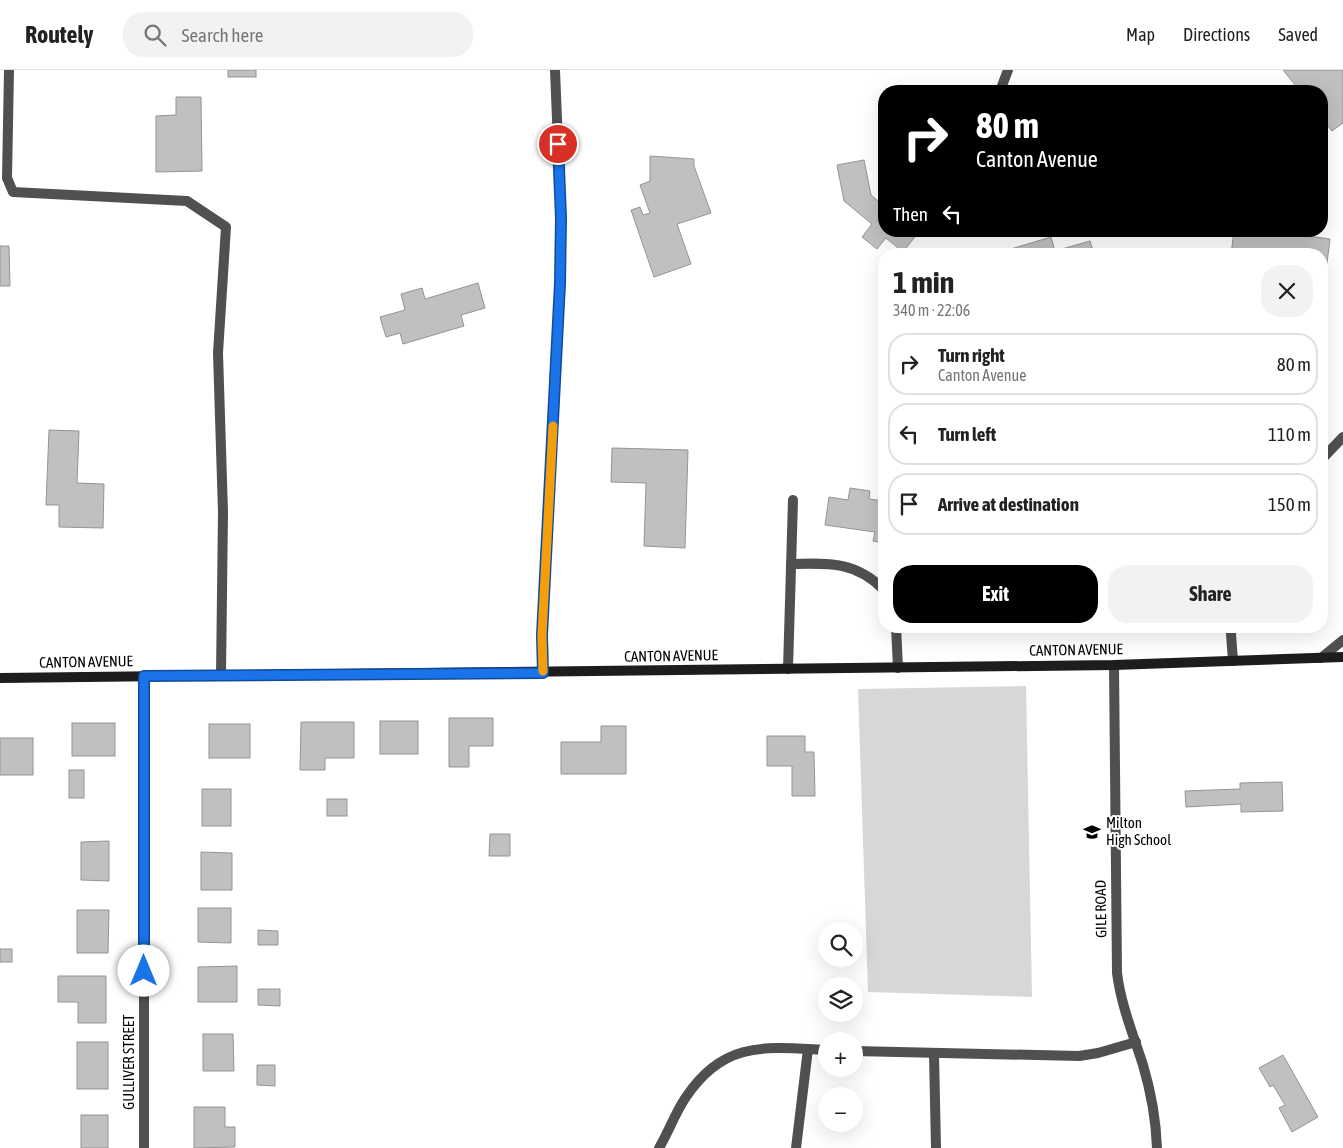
<!DOCTYPE html>
<html lang="en">
<head>
<meta charset="utf-8">
<style>
  :root { --surface:#fff; --page:#f2f2f2; --text:#222; --muted:#767676; --line:#e0e0e0; --accent:#000 }
  body { margin:0; font-family:"Asap Condensed",sans-serif; background:var(--page); color:var(--text); height:100vh; display:flex; flex-direction:column; font-size:19px; white-space:nowrap }
  * { box-sizing:border-box; margin:0 }
  p { font-size:16px; color:var(--muted) }
  .icon { flex:none; width:28px; height:28px; fill:none; stroke:currentColor; stroke-width:2; stroke-linecap:round; stroke-linejoin:round }
  .map { position:relative; flex:1; overflow:hidden }
  .sheet { position:absolute; left:878px; top:178px; width:450px; height:385px; display:flex; flex-direction:column; background:var(--surface); border-radius:20px; box-shadow:0 5px 20px #0002 }
  .sheet>* { flex:none }
  .top-card { position:absolute; left:878px; top:15px; width:450px; height:152px; border-radius:20px; box-shadow:0 5px 20px #0002; background:#000; color:#fff; overflow:hidden }
  .fabs { position:absolute; left:818px; top:852px; display:grid; gap:10px }
  .fabs a { display:grid; place-items:center; width:45px; height:45px; border-radius:50%; background:var(--surface); box-shadow:0 5px 20px #0002; font-size:25px }
  .pin { position:absolute; display:grid; place-items:center; width:42px; height:42px; color:#fff; margin:-21px; border:2px solid #fff; border-radius:50%; box-shadow:0 1px 5px #0007 }
  .me { position:absolute; width:55px; margin:-28px; rotate:0deg; stroke-linejoin:round; filter:drop-shadow(0 0 4px #0008) }
  .turn { display:flex; align-items:center; gap:18px; height:105px; padding:0 15px; font-size:22px }
  .turn .icon { width:65px; height:65px; stroke-width:2.5 }
  .turn b { display:block; font-size:35px; line-height:42px }
  .then { display:flex; align-items:center; height:48px; padding:0 15px; background:#0003; gap:10px; font-size:19px }
  .round { display:grid; place-items:center; flex:none; width:52px; height:52px; border-radius:20px; background:var(--page) }
  .headline { display:flex; align-items:center; justify-content:space-between; height:85px; padding:0 15px }
  h1 { font-size:30px; font-weight:700; line-height:38px }
  .primary-button { display:flex; gap:10px; margin-top:auto; padding:10px 15px }
  .primary-button a { flex:1; height:58px; border-radius:20px; background:var(--accent); color:#fff; font-size:20px; font-weight:700; line-height:58px; text-align:center }
  .primary-button a+a { background:var(--page); color:var(--text) }
  ul { padding:0; list-style:none }
  li { display:flex; align-items:center; gap:15px; height:62px; margin:0 10px 8px; padding:0 5px; border:2px solid var(--line); border-radius:20px }
  li div { flex:1 }
  li b { display:block; font-size:19px }
  li em { font-style:normal }
  header { display:flex; align-items:center; gap:30px; box-sizing:border-box; height:70px; padding:0 25px; background:var(--surface); border-bottom:1px solid var(--line) }
  header strong { font-size:24px }
  nav { display:flex; gap:28px; margin-inline-start:auto; font-size:18px }
  .search { width:350px; height:45px; background:var(--page); display:flex; align-items:center; gap:12px; box-sizing:border-box; padding:0 18px; border-radius:20px; color:var(--muted); font-size:19px }
  .map>svg:first-child { display:block }
  .green { fill:#d7d7d7 }
  .building { fill:#c0c0c0; stroke:#949494 }
  .lines { fill:none; stroke-linecap:round; stroke-linejoin:round }
  .lane { stroke:#505050; stroke-width:10 }
  .street { stroke:#505050; stroke-width:10 }
  .secondary { stroke:#1d1d1d; stroke-width:10 }
  .route-casing { stroke:#114b97; stroke-width:12 }
  .route { stroke:#1a73e8; stroke-width:9 }
  .slow { stroke:#f59e0b; stroke-width:9 }
  .labels { text-anchor:middle; stroke-width:4; stroke-linejoin:round; paint-order:stroke }
  .street-label { font-size:15px; fill:#000; stroke:#fff }
  .poi-label { font-size:15px; fill:#000; stroke:#fff; text-anchor:start }
</style>
</head>
<body>
<header>
<strong>Routely</strong>
<div class="search"><svg class="icon" aria-label="search" viewBox="0 0 24 24"><circle cx="10" cy="10" r="6"/><path d="M15 15l6 6"/></svg>Search here</div>
<nav><a>Map</a><a>Directions</a><a>Saved</a></nav>
</header>
<div class="map">
<svg width="1343" height="1078" viewBox="0 0 1343 1078">
  <rect width="100%" height="100%" fill="#fff"/>
  <polygon class="green" points="1026,616 1032,927 868,922 858,619"/>
  <g class="building">
    <rect x="228" y="0" width="28" height="7"/>
    <polygon points="1283,0 1343,0 1343,53 1332,61 1321,48 1321,21 1300,21"/>
    <polygon points="176,27 201,27 202,101 156,102 156,46 176,45"/>
    <polygon points="650,86 694,89 694,96 711,143 677,154 691,194 654,207 631,140 640,137 643,145 650,143 640,115 650,111"/>
    <polygon points="864,90 871,125 884,136 884,161 916,161 918,163 903,182 886,168 877,179 862,167 872,154 844,131 837,95"/>
    <polygon points="1234,161 1273,161 1330,169 1326,201 1321,200 1321,184 1231,184"/>
    <polygon points="1051,167 1055,181 1090,171 1094,184 1013,184 1011,179"/>
    <polygon points="0,176 9,176 10,216 0,216"/>
    <polygon points="478,213 485,238 461,245 464,256 403,274 400,263 386,267 380,247 405,240 401,224 422,218 425,229"/>
    <polygon points="49,360 79,361 77,413 104,414 103,458 59,457 59,435 46,435"/>
    <polygon points="612,378 688,380 685,478 644,476 646,413 611,412"/>
    <polygon points="850,418 870,421 869,429 884,431 884,473 873,471 875,462 825,455 829,427 848,430"/>
    <polygon points="449,648 493,648 493,676 469,676 469,697 449,697"/>
    <rect x="380" y="651" width="38" height="33"/>
    <polygon points="301,652 354,652 354,688 325,688 325,700 300,700"/>
    <rect x="72" y="653" width="43" height="33"/>
    <rect x="209" y="654" width="41" height="34"/>
    <polygon points="601,656 626,656 626,704 561,704 561,672 601,672"/>
    <polygon points="767,666 805,666 805,682 814,682 815,726 792,726 792,696 767,696"/>
    <rect x="0" y="668" width="33" height="37"/>
    <rect x="69" y="700" width="15" height="28"/>
    <polygon points="1282,712 1283,741 1241,742 1241,734 1186,737 1185,721 1240,719 1240,713"/>
    <rect x="202" y="719" width="29" height="37"/>
    <rect x="327" y="729" width="20" height="17"/>
    <polygon points="490,764 510,764 510,786 489,786"/>
    <polygon points="109,771 109,811 81,810 81,772"/>
    <polygon points="201,782 232,783 232,820 201,820"/>
    <polygon points="198,838 231,838 231,873 198,872"/>
    <polygon points="77,840 109,840 108,883 77,883"/>
    <polygon points="258,860 278,861 278,875 258,875"/>
    <rect x="0" y="879" width="12" height="13"/>
    <polygon points="237,896 237,932 198,932 198,897"/>
    <polygon points="58,906 106,906 106,953 78,953 78,932 58,932"/>
    <polygon points="258,919 280,919 280,936 258,935"/>
    <polygon points="203,964 233,964 234,1001 203,1001"/>
    <rect x="77" y="972" width="31" height="47"/>
    <polygon points="1283,985 1318,1047 1292,1062 1279,1038 1285,1035 1273,1015 1270,1017 1259,998"/>
    <polygon points="257,995 275,995 275,1016 257,1015"/>
    <polygon points="194,1037 225,1037 225,1057 235,1057 235,1077 194,1078"/>
    <rect x="81" y="1045" width="27" height="33"/>
  </g>
  <g class="lines">
    <g class="lane">
      <polyline points="9,0 7,108 13,122 187,131 226,157 218,283 223,442 221,605"/>
      <polyline points="1321,390 1343,367"/>
      <path d="M791,494C828,493 856,491 884,520"/>
      <polyline points="896,556 898,598"/>
      <polyline points="1232,556 1231,564 1233,591"/>
      <polyline points="788,599 793,430"/>
      <polyline points="543,603 542,565 560,213 561,148 555,0"/>
      <polyline points="854,981 1079,986 1098,983 1136,972"/>
      <polyline points="934,984 936,1078"/>
      <path d="M659,1078C669,1061 675,1043 686,1027C724,970 766,977 826,980"/>
      <polyline points="796,1078 808,979"/>
    </g>
    <g class="street">
      <polyline points="1000,21 1008,0"/>
      <polyline points="1321,588 1343,570"/>
      <path d="M1114,595L1117,903C1121,935 1133,964 1143,995C1151,1022 1156,1050 1157,1078"/>
      <polyline points="144,606 144,1078"/>
    </g>
    <polyline class="secondary" points="0,608 1114,595 1343,587"/>
  </g>
  <g class="lines">
    <g class="route-casing">
      <polyline id="route" points="144,901 144,606 543,603 542,565 560,213 561,148 558,74"/>
    </g>
    <use href="#route" class="route"/>
    <polyline class="slow" points="543,601 542,565 553,356"/>
  </g>
  <defs>
    <g id="school-bare" transform="scale(1.35)"><path d="M0-5L7-2L0 1L-7-2ZM-4 1L0 2.5L4 1V4Q0 6-4 4Z" fill="#000" stroke="#fff" stroke-width="2.5" paint-order="stroke"/></g>
  </defs>
  <g fill-rule="evenodd">
    <use href="#school-bare" x="1092" y="762"/>
  </g>
  <g class="labels">
    <g class="street-label">
      <text transform="translate(1076 580) rotate(-1)" y="5">CANTON AVENUE</text>
      <text transform="translate(671 586) rotate(-1)" y="5">CANTON AVENUE</text>
      <text transform="translate(86 592) rotate(-1)" y="5">CANTON AVENUE</text>
      <text transform="translate(1101 839) rotate(-91)" y="5">GILE ROAD</text>
      <text transform="translate(129 992) rotate(-90)" y="5">GULLIVER STREET</text>
    </g>
    <g class="poi-label">
      <text x="1106" y="758">Milton<tspan x="1106" dy="17">High School</tspan></text>
    </g>
  </g>
</svg>
<div class="fabs">
<a><svg class="icon" aria-label="search" viewBox="0 0 24 24"><circle cx="10" cy="10" r="6"/><path d="M15 15l6 6"/></svg></a>
<a><svg class="icon" aria-label="layers" viewBox="0 0 24 24"><path d="M12 4l9 5-9 5-9-5zM3 14l9 5 9-5"/></svg></a>
<a>+</a>
<a>−</a>
</div>
<div class="pin" style="left:558px;top:74px;background:#d93025"><svg class="icon" aria-label="arrive" viewBox="0 0 24 24"><path d="M6 21V4h12l-3 4 3 4H6"/></svg></div>
<svg class="me" style="left:144px;top:901px" viewBox="-20 -20 40 40"><circle r="19" fill="#fff"/><path d="M0-13L10 11 0 6-10 11z" fill="#1a73e8"/></svg>
<div class="top-card">
<div class="turn"><svg class="icon" aria-label="right" viewBox="0 0 24 24"><path d="M7 20v-9h11M14 6l5 5-5 5"/></svg><div><b>80 m</b>Canton Avenue</div></div>
<div class="then">Then<svg class="icon" aria-label="left" viewBox="0 0 24 24"><path d="M17 20v-9H6M10 6l-5 5 5 5"/></svg></div>
</div>
<section class="sheet">
<div class="headline"><div><h1>1 min</h1><p>340 m · 22:06</p></div><a class="round"><svg class="icon" aria-label="close" viewBox="0 0 24 24"><path d="M6 6l12 12M18 6L6 18"/></svg></a></div>
<ul>
<li><svg class="icon" aria-label="right" viewBox="0 0 24 24"><path d="M7 20v-9h11M14 6l5 5-5 5"/></svg><div><b>Turn right</b><p>Canton Avenue</p></div><em>80 m</em></li>
<li><svg class="icon" aria-label="left" viewBox="0 0 24 24"><path d="M17 20v-9H6M10 6l-5 5 5 5"/></svg><div><b>Turn left</b></div><em>110 m</em></li>
<li><svg class="icon" aria-label="arrive" viewBox="0 0 24 24"><path d="M6 21V4h12l-3 4 3 4H6"/></svg><div><b>Arrive at destination</b></div><em>150 m</em></li>
</ul>
<div class="primary-button"><a>Exit</a><a>Share</a></div>
</section>
</div>
</body>
</html>
